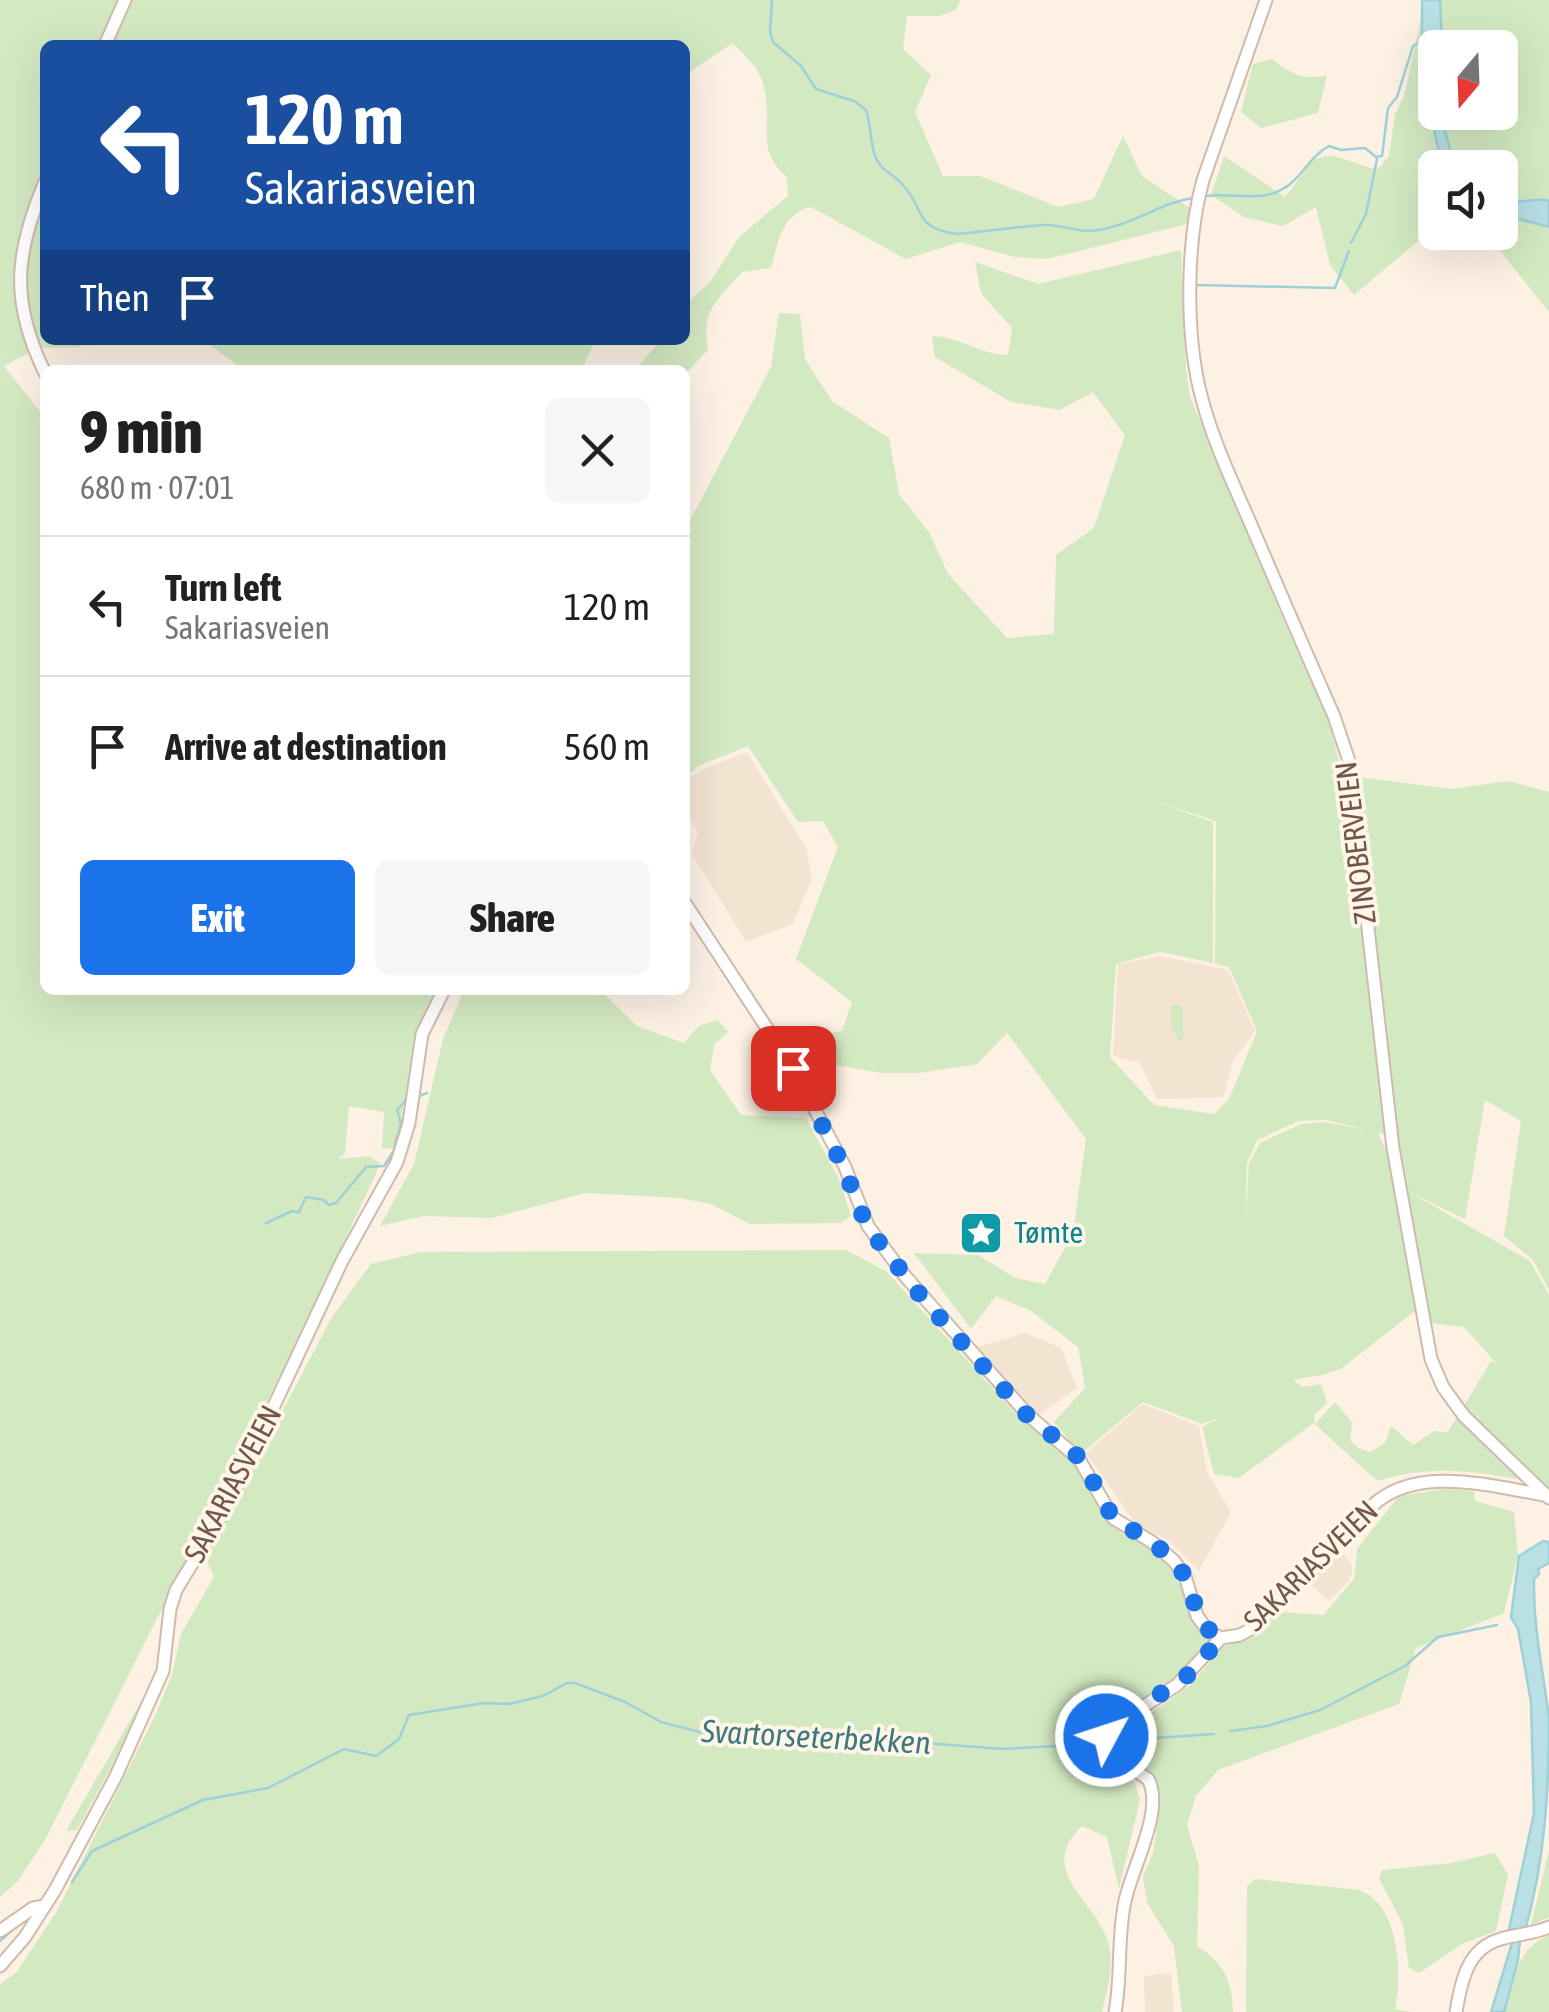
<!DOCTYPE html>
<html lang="en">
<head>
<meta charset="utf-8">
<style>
  :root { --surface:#fff; --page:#f6f6f6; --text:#202124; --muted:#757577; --line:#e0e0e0; --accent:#1a73e8 }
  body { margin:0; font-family:"Asap Condensed",sans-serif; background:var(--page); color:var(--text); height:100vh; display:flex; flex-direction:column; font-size:38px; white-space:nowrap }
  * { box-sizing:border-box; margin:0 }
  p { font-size:32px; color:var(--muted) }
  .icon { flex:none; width:55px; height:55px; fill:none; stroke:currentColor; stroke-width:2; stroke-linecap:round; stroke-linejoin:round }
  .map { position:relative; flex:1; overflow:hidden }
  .sheet { position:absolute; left:40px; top:365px; width:650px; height:630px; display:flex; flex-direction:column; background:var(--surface); border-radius:15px; box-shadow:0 10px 40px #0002 }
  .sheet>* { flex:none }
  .banner { position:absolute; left:40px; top:40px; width:650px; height:305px; border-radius:15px; box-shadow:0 10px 40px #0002; background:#1a4fa0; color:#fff; overflow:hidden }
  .needle { width:65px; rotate:199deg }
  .controls { position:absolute; left:1418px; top:30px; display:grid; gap:20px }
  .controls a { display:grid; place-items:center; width:100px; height:100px; border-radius:15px; background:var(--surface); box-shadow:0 10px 40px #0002; font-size:50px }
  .pin { position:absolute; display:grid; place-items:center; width:85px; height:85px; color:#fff; margin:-42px; border-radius:20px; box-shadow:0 5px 15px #0006 }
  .me { position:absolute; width:110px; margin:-55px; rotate:50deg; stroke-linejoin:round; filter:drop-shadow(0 0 8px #0008) }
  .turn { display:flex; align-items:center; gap:35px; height:210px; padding:0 40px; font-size:45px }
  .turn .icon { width:130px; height:130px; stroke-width:2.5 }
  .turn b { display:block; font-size:70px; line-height:85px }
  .then { display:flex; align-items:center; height:95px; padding:0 40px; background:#0003; gap:20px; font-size:38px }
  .round { display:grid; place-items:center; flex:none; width:105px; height:105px; border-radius:15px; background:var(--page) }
  .headline { display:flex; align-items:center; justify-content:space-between; height:170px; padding:0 40px }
  h1 { font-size:60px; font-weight:800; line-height:75px }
  .primary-button { display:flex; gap:20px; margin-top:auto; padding:20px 40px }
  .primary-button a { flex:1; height:115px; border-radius:15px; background:var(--accent); color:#fff; font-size:40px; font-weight:800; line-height:115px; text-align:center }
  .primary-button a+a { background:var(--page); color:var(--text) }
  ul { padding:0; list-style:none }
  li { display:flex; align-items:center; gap:30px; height:140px; padding:0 40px; border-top:2px solid var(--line) }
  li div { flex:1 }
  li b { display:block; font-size:38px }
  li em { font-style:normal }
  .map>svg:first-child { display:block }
  .residential { fill:#f3e3d1 }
  .green { fill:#d3e9c2; fill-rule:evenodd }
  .water { fill:#b8e0e5; stroke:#9ed0d7; stroke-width:2.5 }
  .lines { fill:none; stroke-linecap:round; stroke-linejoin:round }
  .stream { stroke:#9ed0d7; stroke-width:2.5 }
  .minor-casing { stroke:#cfbbad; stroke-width:15 }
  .minor { stroke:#fff; stroke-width:11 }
  .route { stroke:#1a73e8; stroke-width:18; stroke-dasharray:0 32.4 }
  .labels { text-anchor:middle; stroke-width:8; stroke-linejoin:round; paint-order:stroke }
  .street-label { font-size:30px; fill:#745749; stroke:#fff5e9 }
  .culture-label { font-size:30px; fill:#0d838f; stroke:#fff5e9; text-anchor:start }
  .water-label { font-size:32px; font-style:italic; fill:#407880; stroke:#fff5e9 }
</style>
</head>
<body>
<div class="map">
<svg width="1549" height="2012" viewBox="0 0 1549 2012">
  <rect width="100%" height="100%" fill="#fcf1e3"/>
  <g class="residential">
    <polygon points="747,752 806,848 812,879 793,924 746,942 692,854 698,833 685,809 685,781 703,769"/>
    <polygon points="1160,956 1228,970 1255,1031 1232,1063 1224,1097 1157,1099 1140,1063 1113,1056 1118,964"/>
    <polygon points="1026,1333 1061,1348 1077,1388 1035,1417 974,1348"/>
    <polygon points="1143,1404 1199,1426 1207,1472 1231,1512 1199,1571 1169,1541 1135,1523 1086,1453"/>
    <polygon points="1336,1546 1352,1564 1352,1571 1349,1581 1329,1601 1304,1579"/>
    <polygon points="1171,1973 1174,2012 1145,2012 1144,1976"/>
  </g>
  <g class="green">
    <path d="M0,0H960L956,10L939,16H907L903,49L931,75L915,112L943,176H980L1058,207L1094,199L1123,136L1142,176L1190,208L1187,224L1047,259L1015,257L960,242L906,259L811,207C781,214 779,241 771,268L742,272C717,301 701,309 708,350L685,374V370H635L661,340H685V305L711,281L739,237L788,196L787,177C752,148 776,121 762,80C758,67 743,54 733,43L685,75V45H45V340H96L78,347L39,348L4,366L45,418V990H438C408,1039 412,1096 394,1149L382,1148L384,1112L349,1106L345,1153L338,1159L368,1156L380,1163L374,1178L286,1364L46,1838L18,1881L0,1897Z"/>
    <path d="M1425,0H1549V312L1501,252L1466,233L1500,232V168H1435V227L1354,295L1330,265L1316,207L1283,226L1244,217L1211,195L1224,156L1285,197L1314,159L1331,155L1377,170L1389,156L1395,114L1404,96ZM1435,48H1500V112H1435Z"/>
    <path d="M1272,59C1291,74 1304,81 1327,75L1318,113L1261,128L1241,112L1253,64Z"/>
    <path d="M1181,250L1186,370L1190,397L1286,626L1329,720L1342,775L1452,789L1508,781L1549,792V1290L1533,1260L1504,1236L1521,1121L1485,1100L1465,1219L1409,1192L1530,1261L1549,1295V1488L1539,1483C1479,1472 1437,1463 1377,1481L1315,1424L1335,1402L1352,1423L1350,1440L1358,1448L1370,1452L1385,1443L1391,1426L1413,1445L1434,1431L1448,1432L1491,1361L1497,1364L1464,1327L1430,1323L1397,1137L1378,1133L1388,1155L1415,1311L1342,1368L1326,1374L1293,1380L1303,1387L1321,1384L1327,1403L1314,1415L1315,1422L1239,1478L1214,1474L1202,1427L1223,1416L1202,1424L1143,1402L1081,1454L1054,1422L1085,1388L1078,1347L1031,1311L996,1296L971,1329L914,1253L978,1255L1015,1278L1045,1284L1073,1233L1086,1139L1007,1033L977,1064L918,1073H881L797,1058L786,1042L842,1031L852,1002L796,959L838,847L823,821L798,822L748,746L698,766L685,778V530L771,367L779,313L800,314L805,359L832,401L889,438L899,494L929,532L948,574L1007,638L1054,634L1056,555L1094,528L1125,435L1093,392L1060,410L1011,402L935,357L932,336C961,337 980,355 1008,355L1012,328L981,293L975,262L1038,284ZM1141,797L1216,821L1215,964L1229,967L1257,1031L1229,1099L1214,1114L1154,1105L1110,1057L1116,964L1160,952L1213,963V822ZM1326,1120L1367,1130L1324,1122L1301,1124L1260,1143L1249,1163L1245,1223L1247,1163L1257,1140L1299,1121Z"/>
    <polygon points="203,340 596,340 581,370 244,370"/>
    <polygon points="464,990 600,990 637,1026 684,1043 699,1026 718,1020 728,1032 714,1045 710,1070 741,1115 806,1118 839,1179 851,1216 841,1223 750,1224 711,1204 680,1198 585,1193 492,1218 424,1216 380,1226 414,1164 443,1039"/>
    <path d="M1179,1004L1183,1009V1043C1171,1035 1168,1019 1172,1006Z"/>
    <path d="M846,1250L886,1271L1015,1413L1059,1449L1079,1470L1103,1516L1121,1533L1144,1541L1165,1556L1202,1631L1213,1641L1172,1684L1102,1729L1097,1743L1107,1763L1134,1782L1140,1800L1119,1889L1107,1837L1082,1826C1035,1871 1095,1899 1108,1942C1115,1965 1107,1989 1102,2012H0V1984L16,1973L57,1911L154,1718L172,1675L181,1634L214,1577L205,1557L332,1317L371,1264L421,1252Z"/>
    <path d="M1444,1489L1474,1491L1475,1501L1514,1512L1518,1555L1504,1613L1416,1648L1399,1704L1218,1770L1196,1796L1187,1825L1199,1866L1197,1946C1223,1962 1232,1980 1233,2012H1182L1174,1946L1147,1903L1143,1877L1153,1853L1161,1799L1155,1780L1120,1748L1129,1728L1191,1685L1222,1647L1252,1638L1280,1612L1323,1615L1354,1579L1357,1549L1399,1496Z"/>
    <polygon points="153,1681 133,1728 77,1830 66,1831"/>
    <polygon points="1549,1850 1549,1917 1531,1925"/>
    <polygon points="1495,1853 1508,1875 1496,1931 1462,1944 1419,1973 1409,1968 1403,1925 1379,1878 1382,1870 1451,1863"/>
    <path d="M1255,1879L1359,1890C1399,1904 1403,1973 1395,2009L1411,2012H1246L1247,1886Z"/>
    <path d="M1549,1935V2012H1504C1513,1979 1516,1950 1549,1935Z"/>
  </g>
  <g class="water">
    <polygon points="1422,0 1440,0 1442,45 1435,48 1435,112 1440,113 1455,167 1442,167 1422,71"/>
    <path d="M1500,199C1523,206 1533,196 1549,201V227L1500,214Z"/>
    <path d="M1543,1541L1549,1542V1563L1538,1569L1539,1574L1534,1579C1533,1629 1543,1669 1549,1718C1549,1789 1545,1859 1526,1927L1521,1928L1518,1960L1504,2012H1491L1512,1943L1513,1931L1509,1929L1534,1813L1531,1702L1518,1629L1511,1617L1519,1556Z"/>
  </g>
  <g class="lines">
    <g class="stream">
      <path d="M772,0L770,32L773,42L801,66L816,89L854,101L866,110C871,125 870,142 875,156C880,170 893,174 902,184C926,209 912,228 957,234C985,232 1014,227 1043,225C1065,224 1079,235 1104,229C1135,223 1163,202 1193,198"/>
      <path d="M1206,196C1235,192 1265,205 1290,184C1305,172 1311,156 1329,146L1341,150L1365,148L1376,157L1382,156L1388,108L1397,97L1413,46L1421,41"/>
      <polyline points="1351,243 1366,214 1377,159"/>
      <polyline points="1196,285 1335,288 1349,251"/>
      <polyline points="419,1096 427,1093"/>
      <polyline points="395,1144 401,1123 397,1110 408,1098"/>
      <polyline points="266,1223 292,1211 299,1212 306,1197 324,1200 329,1205 336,1203 366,1167 384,1166 393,1152"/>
      <polyline points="1230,1731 1267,1726 1320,1710 1405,1666 1438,1637 1497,1625"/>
      <polyline points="1115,1748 1126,1740 1214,1734"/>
      <polyline points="72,1882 92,1851 203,1800 268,1788 344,1749 376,1756 399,1739 409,1715 484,1703 509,1704 543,1696 567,1683 575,1683 625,1702 661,1722 719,1737 754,1732 802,1742 832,1743 858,1738 1003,1749 1094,1744"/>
      <polyline points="0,1941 18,1925"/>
    </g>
    <g class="minor-casing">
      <g id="minor">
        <path d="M1266,0L1203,180C1186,242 1185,337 1202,399C1213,441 1232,481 1249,520C1277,585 1305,651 1334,716L1349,761L1393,1148L1431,1359L1443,1387L1464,1416L1549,1498"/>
        <polyline points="105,45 125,0"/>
        <path d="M45,182C15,253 10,301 45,373"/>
        <path d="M685,903L793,1068L845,1167L868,1226L905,1276L1027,1414L1079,1459L1113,1518L1152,1542L1174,1561L1185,1576L1197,1616L1208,1631L1221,1638L1240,1635L1251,1629L1372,1506C1416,1464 1490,1486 1544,1495"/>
        <polyline points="0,1931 33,1908 45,1906"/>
        <polyline points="0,1966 25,1937 55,1890 116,1776 163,1671 170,1609 176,1590 225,1510 342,1261 397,1162 409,1123 422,1034 444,990"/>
        <path d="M1115,2012C1122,1975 1117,1937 1125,1901C1132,1867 1165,1810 1148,1779L1112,1755L1105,1742L1108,1729L1177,1685L1221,1638"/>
        <path d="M1456,2012C1461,1982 1467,1948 1501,1939C1517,1934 1533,1934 1549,1927"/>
      </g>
    </g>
    <use href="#minor" class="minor"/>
  </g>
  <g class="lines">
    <polyline class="route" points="793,1068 844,1168 862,1214 875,1237 924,1300 1026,1414 1080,1458 1113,1518 1152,1542 1174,1561 1185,1576 1202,1625 1221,1638 1183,1680 1113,1723 1106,1736"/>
  </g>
  <defs>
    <g id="sight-square" transform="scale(2.25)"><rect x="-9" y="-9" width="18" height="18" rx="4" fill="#0f9aa8" stroke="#fff5e9"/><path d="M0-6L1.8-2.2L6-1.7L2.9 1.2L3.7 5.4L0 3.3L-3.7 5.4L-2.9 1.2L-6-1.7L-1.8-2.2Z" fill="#fff"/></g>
  </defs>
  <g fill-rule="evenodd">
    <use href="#sight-square" x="981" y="1233"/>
  </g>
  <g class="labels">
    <g class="street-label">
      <text transform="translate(1356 843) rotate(-97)" y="10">ZINOBERVEIEN</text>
      <text transform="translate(233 1484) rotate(-62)" y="10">SAKARIASVEIEN</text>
      <text transform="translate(1311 1566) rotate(-44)" y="10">SAKARIASVEIEN</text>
    </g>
    <g class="culture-label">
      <text x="1014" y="1243">Tømte</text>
    </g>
    <g class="water-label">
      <text transform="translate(816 1737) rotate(3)" y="11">Svartorseterbekken</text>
    </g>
  </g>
</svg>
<div class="controls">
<a><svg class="needle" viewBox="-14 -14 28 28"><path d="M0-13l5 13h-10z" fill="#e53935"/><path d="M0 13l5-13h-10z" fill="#757577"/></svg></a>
<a><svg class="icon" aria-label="sound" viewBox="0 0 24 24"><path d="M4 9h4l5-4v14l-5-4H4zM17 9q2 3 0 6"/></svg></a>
</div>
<div class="pin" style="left:793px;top:1068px;background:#d93025"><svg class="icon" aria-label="arrive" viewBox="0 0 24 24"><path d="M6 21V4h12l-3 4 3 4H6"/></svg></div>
<svg class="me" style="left:1106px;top:1736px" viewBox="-20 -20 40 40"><circle r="17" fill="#1a73e8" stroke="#fff" stroke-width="3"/><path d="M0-11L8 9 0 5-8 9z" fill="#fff"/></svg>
<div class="banner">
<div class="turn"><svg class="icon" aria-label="left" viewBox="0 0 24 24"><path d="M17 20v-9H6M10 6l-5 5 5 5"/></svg><div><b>120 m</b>Sakariasveien</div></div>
<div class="then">Then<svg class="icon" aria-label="arrive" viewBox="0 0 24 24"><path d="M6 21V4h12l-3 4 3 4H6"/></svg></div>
</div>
<section class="sheet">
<div class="headline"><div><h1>9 min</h1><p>680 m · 07:01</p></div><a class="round"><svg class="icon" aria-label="close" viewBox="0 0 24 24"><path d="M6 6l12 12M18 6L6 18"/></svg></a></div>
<ul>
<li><svg class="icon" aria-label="left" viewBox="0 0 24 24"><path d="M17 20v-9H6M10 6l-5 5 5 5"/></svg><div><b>Turn left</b><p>Sakariasveien</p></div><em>120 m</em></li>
<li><svg class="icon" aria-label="arrive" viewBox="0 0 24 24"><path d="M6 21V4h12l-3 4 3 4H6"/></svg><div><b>Arrive at destination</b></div><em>560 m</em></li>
</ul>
<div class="primary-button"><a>Exit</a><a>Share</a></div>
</section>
</div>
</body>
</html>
